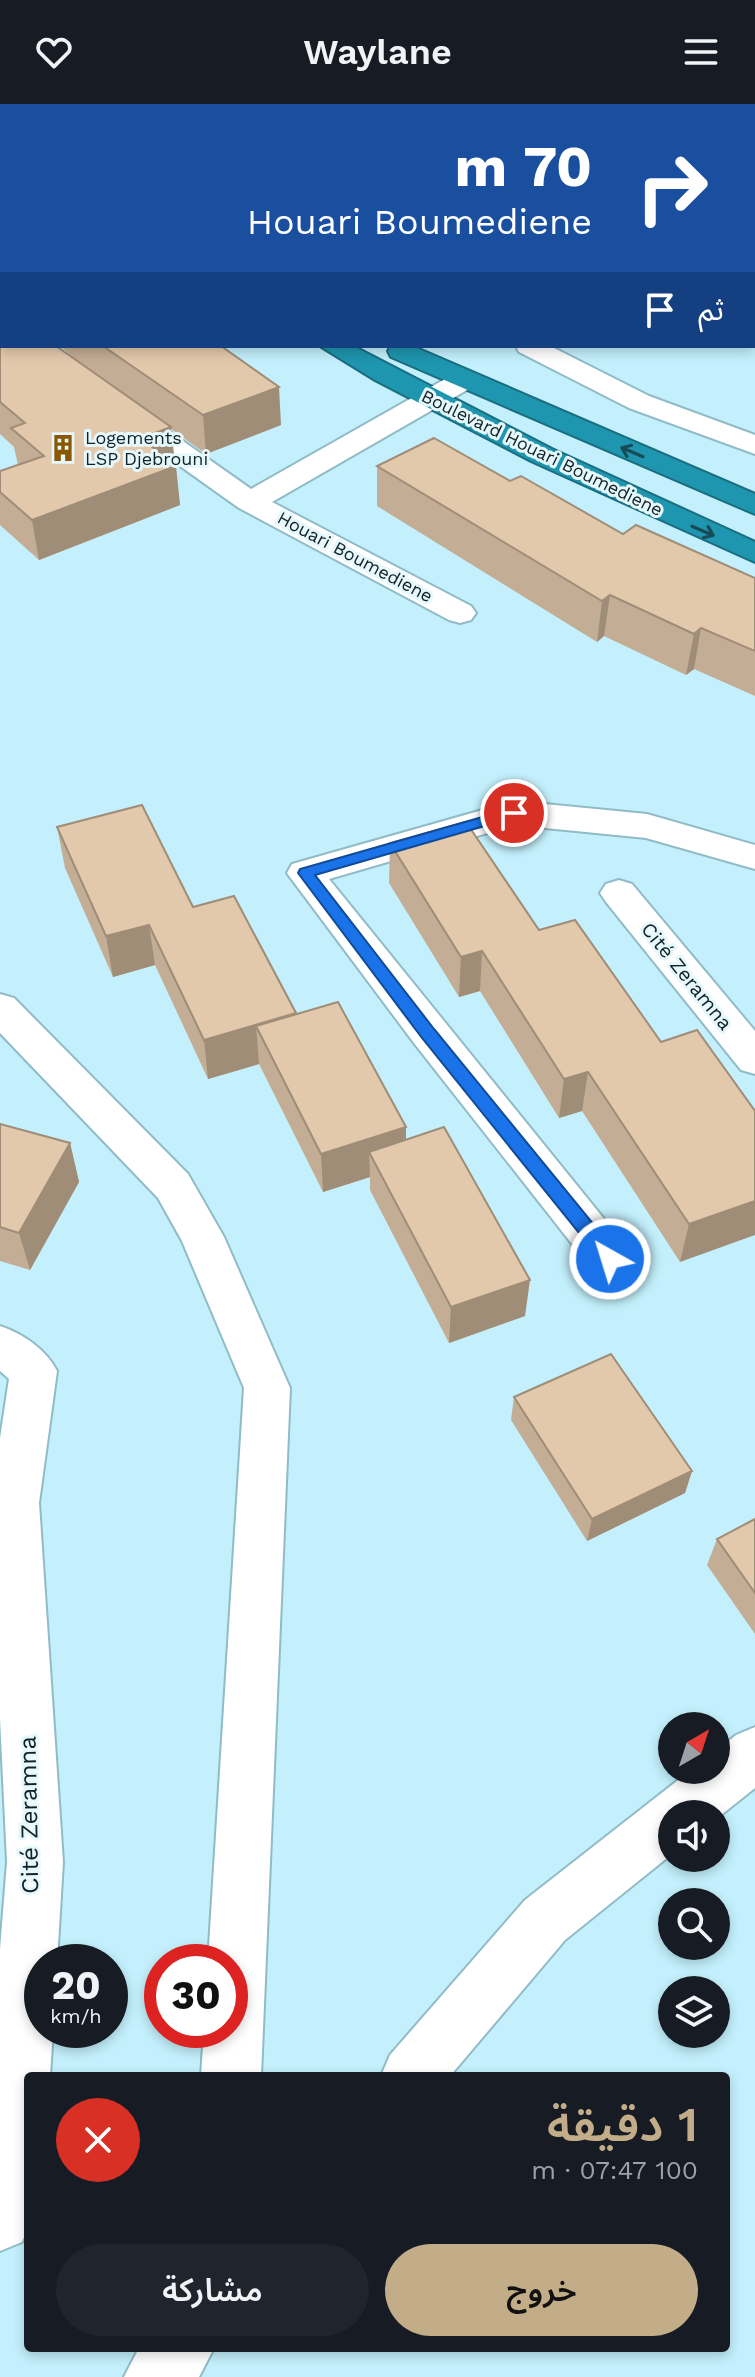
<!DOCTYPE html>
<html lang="ar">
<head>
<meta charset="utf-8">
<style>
  :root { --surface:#171b24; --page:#20242c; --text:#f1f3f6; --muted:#9ea1a6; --accent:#c3ad88 }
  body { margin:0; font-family:"Work Sans","Noto Sans Arabic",sans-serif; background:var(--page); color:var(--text); direction:rtl; height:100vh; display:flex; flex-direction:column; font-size:30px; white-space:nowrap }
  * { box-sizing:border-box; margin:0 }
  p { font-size:26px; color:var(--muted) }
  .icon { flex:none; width:44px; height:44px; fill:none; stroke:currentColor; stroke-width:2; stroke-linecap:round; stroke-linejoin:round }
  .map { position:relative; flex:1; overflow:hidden; direction:ltr }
  .side { position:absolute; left:24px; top:1968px; width:706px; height:280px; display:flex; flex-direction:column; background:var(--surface); border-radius:8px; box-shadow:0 4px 12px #0003; direction:rtl }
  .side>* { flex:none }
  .guide { position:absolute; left:0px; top:0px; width:756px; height:244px; box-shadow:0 4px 12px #0003; direction:rtl; background:#1a4fa0; color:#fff; overflow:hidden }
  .needle { width:52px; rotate:39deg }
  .tools { position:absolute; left:658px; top:1608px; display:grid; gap:16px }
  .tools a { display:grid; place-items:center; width:72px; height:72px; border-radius:50%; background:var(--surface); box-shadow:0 4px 12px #0003; font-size:40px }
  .speed { position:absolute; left:24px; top:1840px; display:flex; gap:16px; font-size:40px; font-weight:700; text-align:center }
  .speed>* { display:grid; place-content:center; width:104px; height:104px; border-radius:50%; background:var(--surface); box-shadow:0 4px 12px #0003; line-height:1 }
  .speed small { font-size:20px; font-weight:400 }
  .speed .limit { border:12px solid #d22; background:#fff; color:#111 }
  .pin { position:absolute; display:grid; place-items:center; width:68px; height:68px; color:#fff; margin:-34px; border:4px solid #fff; border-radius:50%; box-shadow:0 2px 8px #0007 }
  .me { position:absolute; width:88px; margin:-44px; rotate:321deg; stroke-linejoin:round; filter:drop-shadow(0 0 6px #0008) }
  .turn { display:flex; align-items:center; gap:28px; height:168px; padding:0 32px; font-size:36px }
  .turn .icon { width:104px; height:104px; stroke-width:2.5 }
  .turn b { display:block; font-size:56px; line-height:68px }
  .then { display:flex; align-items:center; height:76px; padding:0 32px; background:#0003; gap:16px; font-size:30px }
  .round { display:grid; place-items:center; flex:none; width:84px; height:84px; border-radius:42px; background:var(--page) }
  .summary { display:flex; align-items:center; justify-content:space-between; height:136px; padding:0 32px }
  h1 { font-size:48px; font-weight:600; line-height:60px; color:var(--accent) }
  .button { display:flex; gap:16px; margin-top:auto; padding:16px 32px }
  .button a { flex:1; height:92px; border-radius:48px; background:var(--accent); color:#111; font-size:32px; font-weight:600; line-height:92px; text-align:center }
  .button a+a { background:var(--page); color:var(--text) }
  header { display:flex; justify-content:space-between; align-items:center; height:104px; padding:0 32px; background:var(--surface); font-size:36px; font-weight:600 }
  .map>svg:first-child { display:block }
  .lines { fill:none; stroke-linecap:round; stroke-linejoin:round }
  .street-casing { stroke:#90bbc7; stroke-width:4 }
  .highway-casing { stroke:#1a6e80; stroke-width:4 }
  .street { fill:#fff; fill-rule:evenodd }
  .highway { fill:#1f96af; fill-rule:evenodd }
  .wall { fill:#c3ad94 }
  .shaded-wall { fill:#9f8d78 }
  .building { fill:#e3c9ac; stroke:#9f8d78; stroke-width:2 }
  .oneway { stroke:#174b57 }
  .route { fill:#1a73e8; stroke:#114b97; stroke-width:2 }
  .labels { text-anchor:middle; stroke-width:6; stroke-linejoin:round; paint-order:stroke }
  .far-poi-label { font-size:18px; fill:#122328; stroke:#e6f8fc; text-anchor:start }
  .far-street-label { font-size:18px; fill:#122328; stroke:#e6f8fc }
  .street-label { font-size:20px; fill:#122328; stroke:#e6f8fc }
  .near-street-label { font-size:24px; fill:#122328; stroke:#e6f8fc }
</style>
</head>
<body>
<header><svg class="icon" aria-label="menu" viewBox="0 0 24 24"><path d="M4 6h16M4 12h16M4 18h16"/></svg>Waylane<svg class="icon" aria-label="heart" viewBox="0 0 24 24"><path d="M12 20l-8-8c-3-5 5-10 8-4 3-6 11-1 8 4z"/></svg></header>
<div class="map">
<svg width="755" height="2273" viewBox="0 0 755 2273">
  <rect width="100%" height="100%" fill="#c3f0fc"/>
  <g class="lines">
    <g class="street-casing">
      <g id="street">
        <polygon points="139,0 162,0 163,2 140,2"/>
        <rect x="754" y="146" width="1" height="16"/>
        <polygon points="26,242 55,242 89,271 251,385 454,270 474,270 478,276 474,282 272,398 471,502 476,509 471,516 460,519 449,516 239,404 69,283"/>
        <polygon points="516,242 550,242 649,292 755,331 755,350 629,304 519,248"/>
        <polygon points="514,697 647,710 755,741 755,765 646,734 515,721 329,775 626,1142 632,1155 626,1168 610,1173 594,1168 414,939 287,769 292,760"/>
        <polygon points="619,776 632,780 755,927 755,970 741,966 606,798 600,789 606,780"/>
        <polygon points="0,890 14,894 188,1070 224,1133 290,1284 261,1972 201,1972 204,1926 230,1926 230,1858 208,1858 244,1284 182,1137 158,1094 0,929"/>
        <path d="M0,1222C23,1230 46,1245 57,1267L39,1399L63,1758L57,1858H42V1926H53L50,1972H28V2124L22,2138L0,2147V1845L7,1758L0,1614V1334L9,1275L0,1267Z"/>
        <polygon points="755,1623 755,1684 716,1715 716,1710 672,1710 672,1750 565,1836 450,1972 381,1972 390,1951 525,1796 691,1666 716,1666 716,1647 736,1631"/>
        <polygon points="139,2244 214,2244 199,2273 124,2273"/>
      </g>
    </g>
    <g class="highway-casing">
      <g id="highway">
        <polygon points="0,0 19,0 20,2 2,2 2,7"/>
        <polygon points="34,0 57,0 58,2 35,2"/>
        <polygon points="320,242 353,242 552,345 755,438 755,458 531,357 375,276"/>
        <polygon points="391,242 412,242 755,390 755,410 391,253 388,247"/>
      </g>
    </g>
    <use href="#street" class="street"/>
    <use href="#highway" class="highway"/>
  </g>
  <g class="wall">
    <polygon points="208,0 755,0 755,101 754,2 210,2"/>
    <polygon points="0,94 2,242 61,247 83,262 60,242 221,242 281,321 206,350 171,325 180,401 39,456 0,421 0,367 18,361 14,343 0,330"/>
    <polygon points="377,362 510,377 623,430 755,474 755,592 694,565 686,571 604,532 597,538 377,402"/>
    <polygon points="57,723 193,803 296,909 406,1035 525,1212 449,1239 370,1086 370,1073 323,1088 259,960 208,975 155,861 113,873 65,764"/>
    <polygon points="390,739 539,826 661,938 755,1007 680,1158 582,1007 559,1014 480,887 459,893 389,779"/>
    <polygon points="0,1020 70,1039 79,1078 30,1166 0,1157"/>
    <polygon points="514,1293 692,1367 685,1389 587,1437 511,1316"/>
    <polygon points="755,1415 755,1530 707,1461 717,1435"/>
  </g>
  <g class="shaded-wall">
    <rect x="241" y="0" width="33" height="2"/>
    <polygon points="279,283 281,321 206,350 203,311"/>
    <polygon points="171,323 175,362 141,334"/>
    <polygon points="176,362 180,401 39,456 32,416"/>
    <polygon points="610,491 604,532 597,538 602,497"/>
    <polygon points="701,524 694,565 686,571 694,530"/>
    <polygon points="149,821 155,861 113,873 106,832"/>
    <polygon points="482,847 480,887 459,893 461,853"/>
    <polygon points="296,909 298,948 256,922 259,960 208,975 204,936"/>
    <polygon points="588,968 582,1007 559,1014 564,975"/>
    <polygon points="406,1023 406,1061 369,1048 370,1073 323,1088 321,1050"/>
    <polygon points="70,1039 79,1078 30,1166 19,1129"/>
    <polygon points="755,1097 755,1131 680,1158 689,1120"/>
    <polygon points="530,1176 525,1212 449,1239 451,1203"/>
    <polygon points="692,1367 685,1389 587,1437 592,1415"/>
  </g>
  <g class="building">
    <polygon points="281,0 755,0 755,64 754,2 284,2"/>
    <polygon points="0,94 2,96 2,242 56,242 171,323 141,334 176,362 32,416 0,388 0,367 44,352 11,324 25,319 0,298"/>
    <polygon points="103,242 221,242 279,283 203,311"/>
    <polygon points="434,334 510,377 521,372 623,430 636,421 755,474 755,547 701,524 694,530 610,491 602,497 377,362"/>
    <polygon points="142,701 193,803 234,792 296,909 204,936 149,821 106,832 57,723"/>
    <polygon points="466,718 539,826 575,816 661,938 697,926 755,1007 755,1097 689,1120 588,968 564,975 482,847 461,853 390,739"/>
    <polygon points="338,898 406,1023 321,1050 256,922"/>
    <polygon points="0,1020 70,1039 19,1129 0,1123"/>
    <polygon points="444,1023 530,1176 451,1203 369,1048"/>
    <polygon points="611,1250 692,1367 592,1415 514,1293"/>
    <polygon points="755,1415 755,1489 717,1435"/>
  </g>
  <defs><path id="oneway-shaft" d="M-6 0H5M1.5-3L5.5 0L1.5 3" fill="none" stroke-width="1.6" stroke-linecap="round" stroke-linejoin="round" transform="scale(2)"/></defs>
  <g class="oneway">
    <use href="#oneway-shaft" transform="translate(632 348) rotate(-157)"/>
    <use href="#oneway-shaft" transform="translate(703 427) rotate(23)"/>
  </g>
  <polygon class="route" points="514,704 519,705 519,712 315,771 434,925 617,1149 620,1155 610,1162 604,1160 422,934 298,769 300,765"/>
  <defs>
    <g id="building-bare" transform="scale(2.16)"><path d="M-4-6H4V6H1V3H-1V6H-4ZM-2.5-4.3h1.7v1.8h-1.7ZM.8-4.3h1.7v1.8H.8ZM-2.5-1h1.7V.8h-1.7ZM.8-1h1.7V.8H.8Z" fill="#8a5802" stroke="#e6f8fc" stroke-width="2.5" paint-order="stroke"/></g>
  </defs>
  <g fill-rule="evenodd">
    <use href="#building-bare" x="63" y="344"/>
  </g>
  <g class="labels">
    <g class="far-poi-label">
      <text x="85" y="340">Logements<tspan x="85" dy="21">LSP Djebrouni</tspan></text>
    </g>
    <g class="far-street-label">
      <text transform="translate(542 349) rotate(26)" y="6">Boulevard Houari Boumediene</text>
      <text transform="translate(355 453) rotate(28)" y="6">Houari Boumediene</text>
    </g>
    <g class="street-label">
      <text transform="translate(687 872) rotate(51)" y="7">Cité Zeramna</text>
    </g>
    <g class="near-street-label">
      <text transform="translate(29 1711) rotate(-91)" y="8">Cité Zeramna</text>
    </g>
  </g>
</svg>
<div class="tools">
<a><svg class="needle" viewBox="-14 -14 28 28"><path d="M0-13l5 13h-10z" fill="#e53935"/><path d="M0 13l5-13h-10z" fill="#9ea1a6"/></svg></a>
<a><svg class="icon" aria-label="sound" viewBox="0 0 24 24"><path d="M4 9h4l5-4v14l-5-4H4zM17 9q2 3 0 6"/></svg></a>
<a><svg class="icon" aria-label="search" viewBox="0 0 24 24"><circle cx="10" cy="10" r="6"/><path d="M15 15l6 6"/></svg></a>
<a><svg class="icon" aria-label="layers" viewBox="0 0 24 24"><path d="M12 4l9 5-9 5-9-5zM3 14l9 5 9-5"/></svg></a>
</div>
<div class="speed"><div>20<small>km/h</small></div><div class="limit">30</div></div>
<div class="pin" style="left:514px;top:709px;background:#d93025"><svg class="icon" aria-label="arrive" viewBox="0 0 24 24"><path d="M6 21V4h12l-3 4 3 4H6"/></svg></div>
<svg class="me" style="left:610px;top:1155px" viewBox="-20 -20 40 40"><circle r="17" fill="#1a73e8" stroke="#fff" stroke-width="3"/><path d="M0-11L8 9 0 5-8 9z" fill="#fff"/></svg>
<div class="guide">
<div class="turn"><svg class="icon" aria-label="right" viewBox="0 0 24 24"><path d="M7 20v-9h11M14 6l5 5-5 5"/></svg><div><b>70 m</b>Houari Boumediene</div></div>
<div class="then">ثم<svg class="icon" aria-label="arrive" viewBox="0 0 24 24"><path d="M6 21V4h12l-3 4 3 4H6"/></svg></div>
</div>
<section class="side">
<div class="summary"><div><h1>1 دقيقة</h1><p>100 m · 07:47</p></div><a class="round" style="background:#d93025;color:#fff"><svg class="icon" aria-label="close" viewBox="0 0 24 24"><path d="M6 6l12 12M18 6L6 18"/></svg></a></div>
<div class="button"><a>خروج</a><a>مشاركة</a></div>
</section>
</div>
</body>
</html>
